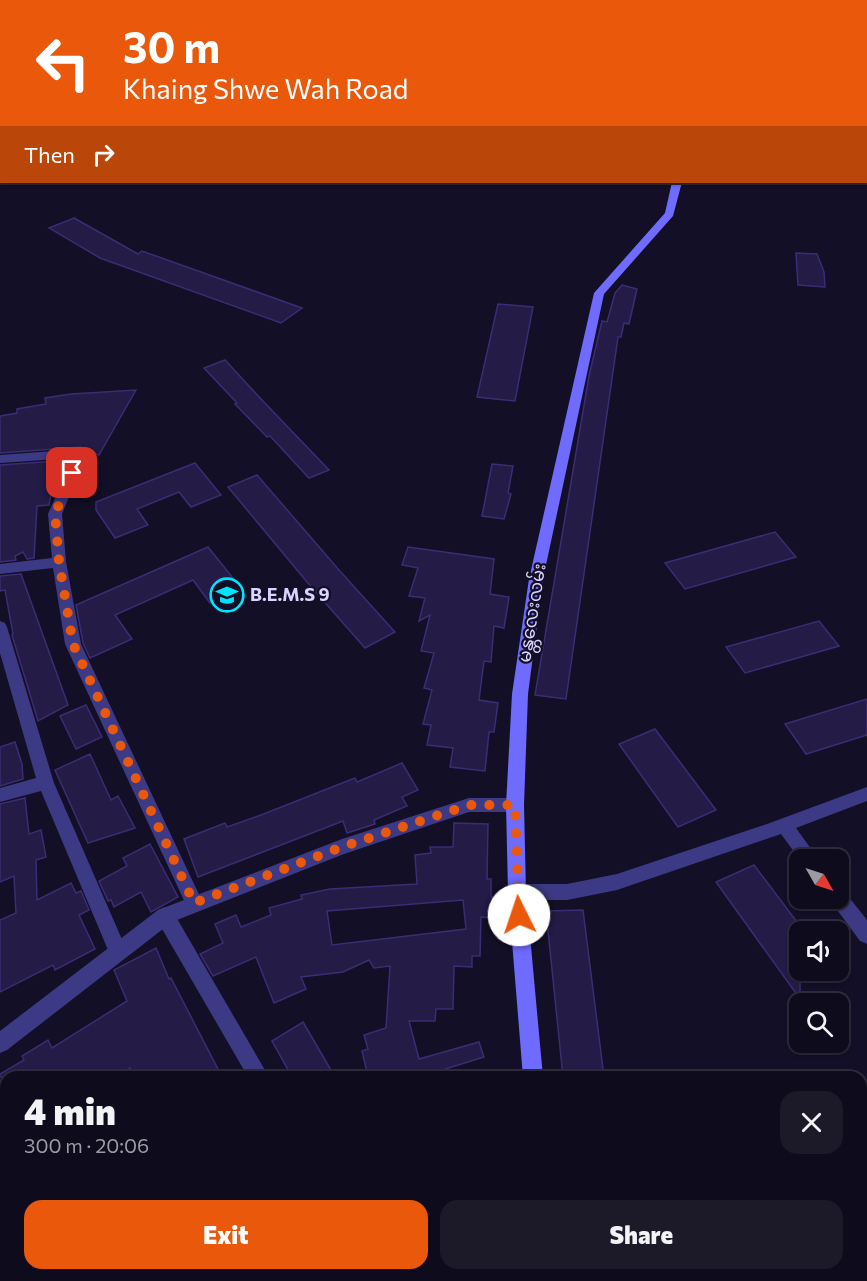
<!DOCTYPE html>
<html lang="en">
<head>
<meta charset="utf-8">
<style>
  :root { --surface:#0e0b1c; --page:#1c1929; --text:#f1f3f6; --muted:#9b9ba3; --line:#2e2b3b; --accent:#ea580c }
  body { margin:0; font-family:Commissioner,"Noto Sans Myanmar",sans-serif; background:var(--page); color:var(--text); height:100vh; display:flex; flex-direction:column; font-size:22px; white-space:nowrap }
  * { box-sizing:border-box; margin:0 }
  p { font-size:20px; color:var(--muted) }
  .icon { flex:none; width:33px; height:33px; fill:none; stroke:currentColor; stroke-width:2; stroke-linecap:round; stroke-linejoin:round }
  .map { position:relative; flex:1; overflow:hidden }
  .sheet { position:absolute; left:0px; top:1071px; width:867px; height:210px; display:flex; flex-direction:column; background:var(--surface); border-radius:18px 18px 0 0; box-shadow:0 2px 4px #0004,0 0 0 2px var(--line) }
  .sheet>* { flex:none }
  .top-card { position:absolute; left:0px; top:0px; width:867px; height:183px; box-shadow:0 2px 4px #0004,0 0 0 2px var(--line); background:#ea580c; color:#fff; overflow:hidden }
  .needle { width:39px; rotate:129deg }
  .controls { position:absolute; left:789px; top:849px; display:grid; gap:12px }
  .controls a { display:grid; place-items:center; width:60px; height:60px; border-radius:12px; background:var(--surface); box-shadow:0 2px 4px #0004,0 0 0 2px var(--line); font-size:30px }
  .pin { position:absolute; display:grid; place-items:center; width:51px; height:51px; color:#fff; margin:-26px; border-radius:12px; box-shadow:0 3px 9px #0006 }
  .me { position:absolute; width:66px; margin:-33px; rotate:356deg; stroke-linejoin:round; filter:drop-shadow(0 0 4px #0008) }
  .turn { display:flex; align-items:center; gap:21px; height:126px; padding:0 24px; font-size:27px }
  .turn .icon { width:78px; height:78px; stroke-width:2.5 }
  .turn b { display:block; font-size:42px; line-height:51px }
  .then { display:flex; align-items:center; height:57px; padding:0 24px; background:#0003; gap:12px; font-size:22px }
  .round { display:grid; place-items:center; flex:none; width:63px; height:63px; border-radius:18px; background:var(--page) }
  .overview { display:flex; align-items:center; justify-content:space-between; height:102px; padding:0 24px }
  h1 { font-size:36px; font-weight:800; line-height:45px }
  .button { display:flex; gap:12px; margin-top:auto; padding:12px 24px }
  .button a { flex:1; height:69px; border-radius:18px; background:var(--accent); color:#fff; font-size:24px; font-weight:800; line-height:69px; text-align:center }
  .button a+a { background:var(--page); color:var(--text) }
  .map>svg:first-child { display:block }
  .building { fill:#241b47; stroke:#3b2d73; stroke-width:1.5; fill-rule:evenodd }
  .lines { fill:none; stroke-linecap:round; stroke-linejoin:round }
  .minor { fill:#3d3a85; fill-rule:evenodd }
  .tertiary { fill:#3d3a85; fill-rule:evenodd }
  .secondary { fill:#6f6bff; fill-rule:evenodd }
  .route { stroke:#ea580c; stroke-width:10; stroke-dasharray:0 18 }
  .labels { text-anchor:middle; stroke-width:4.5; stroke-linejoin:round; paint-order:stroke }
  .poi-label { font-size:18px; font-weight:bold; fill:#d9d4ff; stroke:#130f26; text-anchor:start }
  .street-label { font-size:18px; fill:#d9d4ff; stroke:#130f26 }
</style>
</head>
<body>
<div class="map">
<svg width="867" height="1281" viewBox="0 0 867 1281">
  <rect width="100%" height="100%" fill="#130f26"/>
  <g class="building">
    <polygon points="74,218 138,254 142,251 302,308 281,323 100,258 49,228"/>
    <polygon points="796,253 817,254 824,272 825,287 798,285"/>
    <polygon points="622,285 637,289 629,324 624,323 621,337 618,337 566,699 535,695 589,376 602,321 607,322 615,293"/>
    <polygon points="498,304 533,307 515,401 477,397"/>
    <polygon points="225,360 261,399 329,470 309,478 270,436 267,437 235,404 237,403 204,368"/>
    <polygon points="136,390 99,455 89,453 81,447 0,453 0,416 17,413 17,409 46,404 45,398 71,394"/>
    <polygon points="57,461 49,505 37,506 34,558 27,559 23,552 15,556 16,560 0,562 0,465"/>
    <polygon points="195,463 221,495 191,507 179,492 137,509 148,525 115,538 96,510 96,502"/>
    <polygon points="492,464 513,466 508,493 511,494 504,519 482,516"/>
    <polygon points="257,475 339,570 395,632 365,648 307,582 228,487"/>
    <polygon points="775,532 796,557 685,589 665,563"/>
    <polygon points="208,547 241,588 210,603 193,580 115,615 132,639 90,658 83,643 76,605"/>
    <polygon points="408,547 494,559 490,594 509,597 504,628 494,626 491,662 484,661 479,700 498,703 494,732 489,732 485,771 450,767 453,748 427,745 431,725 423,724 432,690 424,688 434,653 421,651 430,615 419,621 425,598 409,596 418,568 402,565"/>
    <polygon points="21,574 68,705 38,721 12,635 13,634 5,590 0,591 0,576"/>
    <polygon points="819,621 839,646 745,673 726,647"/>
    <polygon points="867,699 867,735 806,754 785,724"/>
    <polygon points="86,705 102,737 76,749 60,716"/>
    <polygon points="655,729 716,810 678,827 619,744"/>
    <polygon points="15,742 22,764 23,779 0,786 0,747"/>
    <polygon points="90,754 111,800 118,796 135,828 88,843 55,770"/>
    <polygon points="402,763 418,790 402,797 407,806 374,820 375,824 347,833 343,821 198,877 184,839 225,823 227,827 261,815 355,778 357,782"/>
    <polygon points="25,798 29,834 41,830 46,857 36,860 37,900 71,883 76,893 81,891 89,910 79,915 95,949 55,970 53,965 0,992 0,920 16,913 14,876 0,882 0,804"/>
    <path d="M454,823L488,824L487,879H491V897H494L493,918L481,917L480,956H472V967L454,966L453,1009H436L435,1021H409L419,1059L479,1042L484,1057L445,1069L448,1077H368L362,1051L368,1049L364,1035L386,1028L390,966L374,968L369,960L343,972L301,977L306,989L274,1003L256,957L213,976L200,954L223,943L215,924L236,915L241,927L271,915L269,908L302,899L301,895L330,889L417,884L415,855L431,853L430,847H453ZM463,900L466,929L332,945L327,911Z"/>
    <polygon points="150,844 178,897 151,912 141,892 114,907 111,900 108,901 99,881 127,866 123,858"/>
    <polygon points="754,865 800,926 800,999 716,882"/>
    <polygon points="583,910 604,1077 563,1077 546,911"/>
    <polygon points="156,948 169,979 171,978 222,1077 134,1077 130,1068 116,1077 0,1077 0,1074 24,1060 22,1056 48,1040 52,1048 127,1001 114,970"/>
    <polygon points="303,1022 335,1077 292,1077 272,1041"/>
  </g>
  <g class="lines">
    <g class="minor">
      <polygon points="45,0 52,0 44,2"/>
      <polygon points="134,0 142,0 132,2"/>
      <polygon points="384,0 391,0 383,2"/>
      <rect x="0" y="24" width="2" height="4"/>
      <polygon points="0,39 2,39 0,44"/>
      <polygon points="867,168 867,174 866,175 866,169"/>
      <polygon points="81,449 87,453 62,514 66,562 81,644 203,903 200,909 194,911 188,909 65,644 53,568 0,574 0,564 52,558 48,514 73,458 0,463 0,455"/>
      <polygon points="0,621 5,623 7,627 54,783 127,951 125,957 118,960 111,957 41,791 0,802 0,788 36,778 0,653"/>
      <polygon points="867,787 867,801 796,828 819,860 800,860 781,834 617,890 567,900 517,900 511,898 508,892 511,886 517,884 567,884 617,874 767,824"/>
      <polygon points="838,889 844,891 867,920 867,944 860,941 832,903 830,898 838,898"/>
      <polygon points="165,907 172,910 269,1077 248,1077 158,922 156,916 158,910"/>
      <polygon points="336,1275 363,1275 366,1281 338,1281"/>
    </g>
    <polygon class="tertiary" points="469,798 515,798 521,800 524,805 521,810 515,812 469,812 344,854 172,922 7,1050 0,1053 0,1031 158,910 342,839"/>
    <g class="secondary">
      <polygon points="678,0 685,0 686,2 679,2"/>
      <polygon points="863,0 867,0 867,2 864,1"/>
      <polygon points="672,182 682,182 673,216 604,294 543,579 528,694 524,805 526,892 543,1077 523,1077 508,892 506,805 512,694 529,579 594,293 665,213"/>
      <polygon points="538,1275 560,1275 562,1281 538,1281"/>
    </g>
  </g>
  <g class="lines">
    <polyline class="route" points="72,473 55,514 59,562 73,644 194,903 342,847 469,805 515,805 519,915"/>
  </g>
  <defs>
    <g id="school-ring" transform="scale(1.725)"><circle r="9.5" fill="#130f26" stroke="#00e5ff" stroke-width="1.5"/><path d="M0-5L7-2L0 1L-7-2ZM-4 1L0 2.5L4 1V4Q0 6-4 4Z" fill="#00e5ff"/></g>
  </defs>
  <g fill-rule="evenodd">
    <use href="#school-ring" x="227" y="595"/>
  </g>
  <g class="labels">
    <g class="poi-label">
      <text x="250" y="601">B.E.M.S 9</text>
    </g>
    <g class="street-label">
      <text transform="translate(532 613) rotate(-81)" y="6">မန္တလေးလမ်း</text>
    </g>
  </g>
</svg>
<div class="controls">
<a><svg class="needle" viewBox="-14 -14 28 28"><path d="M0-13l5 13h-10z" fill="#e53935"/><path d="M0 13l5-13h-10z" fill="#9b9ba3"/></svg></a>
<a><svg class="icon" aria-label="sound" viewBox="0 0 24 24"><path d="M4 9h4l5-4v14l-5-4H4zM17 9q2 3 0 6"/></svg></a>
<a><svg class="icon" aria-label="search" viewBox="0 0 24 24"><circle cx="10" cy="10" r="6"/><path d="M15 15l6 6"/></svg></a>
</div>
<div class="pin" style="left:72px;top:473px;background:#d93025"><svg class="icon" aria-label="arrive" viewBox="0 0 24 24"><path d="M6 21V4h12l-3 4 3 4H6"/></svg></div>
<svg class="me" style="left:519px;top:915px" viewBox="-20 -20 40 40"><circle r="19" fill="#fff"/><path d="M0-13L10 11 0 6-10 11z" fill="#ea580c"/></svg>
<div class="top-card">
<div class="turn"><svg class="icon" aria-label="left" viewBox="0 0 24 24"><path d="M17 20v-9H6M10 6l-5 5 5 5"/></svg><div><b>30 m</b>Khaing Shwe Wah Road</div></div>
<div class="then">Then<svg class="icon" aria-label="right" viewBox="0 0 24 24"><path d="M7 20v-9h11M14 6l5 5-5 5"/></svg></div>
</div>
<section class="sheet">
<div class="overview"><div><h1>4 min</h1><p>300 m · 20:06</p></div><a class="round"><svg class="icon" aria-label="close" viewBox="0 0 24 24"><path d="M6 6l12 12M18 6L6 18"/></svg></a></div>
<div class="button"><a>Exit</a><a>Share</a></div>
</section>
</div>
</body>
</html>
